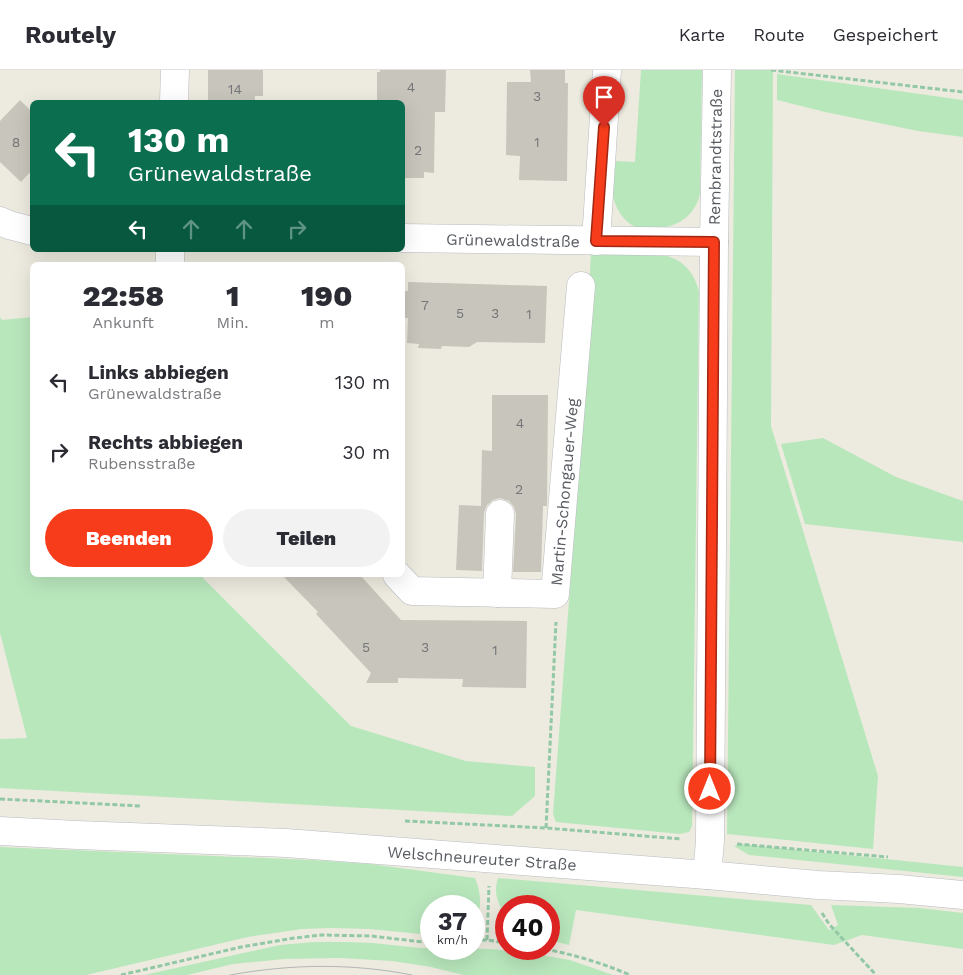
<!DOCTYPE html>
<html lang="de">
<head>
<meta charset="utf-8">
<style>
  :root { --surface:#fff; --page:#f2f2f3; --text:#2b2b33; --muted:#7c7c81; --line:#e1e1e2; --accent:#f73c1b }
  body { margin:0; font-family:"Work Sans",sans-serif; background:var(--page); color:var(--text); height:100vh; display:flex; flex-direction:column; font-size:19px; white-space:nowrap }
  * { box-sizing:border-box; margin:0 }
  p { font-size:16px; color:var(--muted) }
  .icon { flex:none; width:28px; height:28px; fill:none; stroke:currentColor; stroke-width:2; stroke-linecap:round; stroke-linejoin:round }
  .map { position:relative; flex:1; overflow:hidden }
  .drawer { position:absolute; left:30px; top:192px; width:375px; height:315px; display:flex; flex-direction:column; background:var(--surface); border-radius:8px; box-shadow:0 5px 20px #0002 }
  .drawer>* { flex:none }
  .banner { position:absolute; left:30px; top:30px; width:375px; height:152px; border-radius:8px; box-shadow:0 5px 20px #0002; background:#0b6e4f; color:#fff; overflow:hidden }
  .speed { position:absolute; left:420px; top:825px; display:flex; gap:10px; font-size:25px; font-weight:700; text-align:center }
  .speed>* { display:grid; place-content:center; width:65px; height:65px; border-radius:50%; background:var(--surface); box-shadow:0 5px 20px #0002; line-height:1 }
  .speed small { font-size:12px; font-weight:400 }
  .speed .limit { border:8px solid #d22; background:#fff; color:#111 }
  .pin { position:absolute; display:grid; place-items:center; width:42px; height:42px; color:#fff; margin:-51px -21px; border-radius:50% 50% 50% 0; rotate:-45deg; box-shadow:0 0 5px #0007 }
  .pin .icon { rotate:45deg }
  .me { position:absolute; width:55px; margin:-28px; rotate:0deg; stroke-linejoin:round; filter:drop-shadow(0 0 4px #0008) }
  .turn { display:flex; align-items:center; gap:18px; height:105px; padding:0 15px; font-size:22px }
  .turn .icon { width:65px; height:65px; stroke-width:2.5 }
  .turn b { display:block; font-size:35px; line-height:42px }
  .lanes { display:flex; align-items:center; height:48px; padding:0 15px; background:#0003; justify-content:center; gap:25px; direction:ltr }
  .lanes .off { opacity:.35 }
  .eta { display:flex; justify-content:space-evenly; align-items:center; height:85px; text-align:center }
  .eta b { font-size:30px; font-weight:800; line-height:35px }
  .action { display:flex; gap:10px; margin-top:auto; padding:10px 15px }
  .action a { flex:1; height:58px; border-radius:30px; background:var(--accent); color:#fff; font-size:20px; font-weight:800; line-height:58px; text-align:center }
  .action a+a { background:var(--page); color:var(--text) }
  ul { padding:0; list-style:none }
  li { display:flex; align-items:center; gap:15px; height:70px; padding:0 15px }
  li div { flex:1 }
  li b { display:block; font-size:19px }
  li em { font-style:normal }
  header { display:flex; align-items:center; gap:30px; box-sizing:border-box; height:70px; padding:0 25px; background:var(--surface); border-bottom:1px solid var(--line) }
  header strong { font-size:24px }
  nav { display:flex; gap:28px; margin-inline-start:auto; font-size:18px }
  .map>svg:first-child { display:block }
  .green { fill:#b9e7bc }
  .building { fill:#c8c5bc }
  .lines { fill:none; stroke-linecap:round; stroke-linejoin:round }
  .street-casing { stroke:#b8bac0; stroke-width:29 }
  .secondary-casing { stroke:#b8bcc3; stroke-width:29 }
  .path { stroke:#92c8a5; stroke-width:3; stroke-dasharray:5 2.5; stroke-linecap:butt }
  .street { stroke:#fff; stroke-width:28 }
  .secondary { stroke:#fff; stroke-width:28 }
  .tram { stroke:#b4b5b5; stroke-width:1 }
  .route-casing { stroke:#a12712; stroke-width:12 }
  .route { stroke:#f73c1b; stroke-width:9 }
  .labels { text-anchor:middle; stroke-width:4.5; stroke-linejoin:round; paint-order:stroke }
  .number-label { font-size:14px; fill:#747678 }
  .street-label { font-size:16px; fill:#585c62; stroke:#fff }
</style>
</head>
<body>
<header>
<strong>Routely</strong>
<nav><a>Karte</a><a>Route</a><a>Gespeichert</a></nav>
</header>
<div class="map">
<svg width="963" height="905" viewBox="0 0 963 905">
  <rect width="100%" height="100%" fill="#edebdf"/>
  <g class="green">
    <path d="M641,0H702L700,124C695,146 677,158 655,158C648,158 641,159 635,157C625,152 617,141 614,130C611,117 614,104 616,91L635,92Z"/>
    <polygon points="735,0 773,0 771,356 878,706 873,779 727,764"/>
    <polygon points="777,4 963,30 963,67 918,61 825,42 777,30"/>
    <path d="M591,184H658C680,187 693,199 699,221L692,756L689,762L680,764L556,752L553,744L574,464Z"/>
    <polygon points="0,247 2,250 32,247 32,505 200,505 351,656 466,691 535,697 535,726 512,746 0,718 0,669 27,668 0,563"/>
    <polygon points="823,368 896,407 963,431 963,472 805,454 781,374"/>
    <polygon points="741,774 963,797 963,807 749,785 734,776"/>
    <path d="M0,777L313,790L370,794L475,808C481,822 483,839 474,853V836H431V865L369,859L332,858L302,859L248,867L86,905H0Z"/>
    <path d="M498,808L811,835L829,860L838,855L831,835L919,838L963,843V879L862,865L834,875L576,840L569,875L549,870V836H506V847C498,833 493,824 498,808Z"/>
    <polygon points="314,872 346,872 373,873 421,878 492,879 529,883 570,890 613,905 463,905 431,897 392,891 340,888 284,889 233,894 187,905 144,905 280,875"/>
  </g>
  <g class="building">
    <polygon points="208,0 263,0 263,26 255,26 255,32 208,32"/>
    <polygon points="380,0 446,0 445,42 435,42 434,103 424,102 424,108 402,108 402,32 377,32 377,2 380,2"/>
    <polygon points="530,0 565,0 565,13 568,13 567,111 519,110 520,86 506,85 507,12 531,12"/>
    <polygon points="20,30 32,42 32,100 21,112 0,92 0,51"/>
    <polygon points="408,212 547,216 545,273 477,272 469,277 442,276 441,279 418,278 419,274 407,273 408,248 402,248 402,221 408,221"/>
    <polygon points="492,325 548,325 547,436 543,436 541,502 513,502 516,444 514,437 509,431 500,428 493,430 487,435 484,443 482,501 456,500 459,435 481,436 482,380 492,381"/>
    <polygon points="282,505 360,505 401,550 527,551 526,618 462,617 463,609 398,608 398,613 366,613 371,603 316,544 318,542"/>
  </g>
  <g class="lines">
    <g class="street-casing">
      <g id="street">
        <polyline points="174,32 175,0"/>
        <polyline points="0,151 9,155 32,161"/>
        <polyline points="402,168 714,172"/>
        <polyline points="596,171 607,0"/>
        <polyline points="170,195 170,180"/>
        <polyline points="397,505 412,521 555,524 581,216"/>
        <polyline points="497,523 500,444"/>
      </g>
    </g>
    <g class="secondary-casing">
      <g id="secondary">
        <polyline points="0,761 77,765 286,773 707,805 818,815 899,819 963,825"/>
        <polyline points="707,805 710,771 714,172 717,0"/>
      </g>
    </g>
    <g class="path">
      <polyline points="771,0 963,22"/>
      <polyline points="0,729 140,736"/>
      <polyline points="405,751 546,758 681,769"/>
      <polyline points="546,758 556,552"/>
      <polyline points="737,774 888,787"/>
      <polyline points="822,843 829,854 876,905"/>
      <polyline points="474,870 487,870 506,873"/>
      <polyline points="487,870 489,816"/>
      <path d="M545,879C575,885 602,893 630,905"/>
      <polyline points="121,905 241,877 294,868 322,865 371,866 423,872 431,871"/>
    </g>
    <use href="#street" class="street"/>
    <use href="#secondary" class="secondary"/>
    <path class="tram" d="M230,905C291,894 351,893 412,905"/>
  </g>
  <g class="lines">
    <g class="route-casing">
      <polyline id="route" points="604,57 596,171 714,172 710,719"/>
    </g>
    <use href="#route" class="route"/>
  </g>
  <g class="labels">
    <g class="number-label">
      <text x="411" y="22">4</text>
      <text x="235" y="24">14</text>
      <text x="537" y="31">3</text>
      <text x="16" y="77">8</text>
      <text x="537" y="77">1</text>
      <text x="418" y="85">2</text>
      <text x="425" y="240">7</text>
      <text x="460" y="248">5</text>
      <text x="495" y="248">3</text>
      <text x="529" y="249">1</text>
      <text x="520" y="358">4</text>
      <text x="519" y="424">2</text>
      <text x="366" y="582">5</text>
      <text x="425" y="582">3</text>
      <text x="495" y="585">1</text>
    </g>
    <g class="street-label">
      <text transform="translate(715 87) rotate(-89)" y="6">Rembrandtstraße</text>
      <text transform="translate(513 170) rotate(1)" y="6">Grünewaldstraße</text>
      <text transform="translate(564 422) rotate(-85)" y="6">Martin-Schongauer-Weg</text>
      <text transform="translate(482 788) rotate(4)" y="6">Welschneureuter Straße</text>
    </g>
  </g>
</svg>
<div class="speed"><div>37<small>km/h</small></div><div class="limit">40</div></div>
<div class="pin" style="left:604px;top:57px;background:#d93025"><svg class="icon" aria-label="arrive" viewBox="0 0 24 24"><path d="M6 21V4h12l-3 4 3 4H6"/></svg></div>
<svg class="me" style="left:710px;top:719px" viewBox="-20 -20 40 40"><circle r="17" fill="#f73c1b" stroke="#fff" stroke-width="3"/><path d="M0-11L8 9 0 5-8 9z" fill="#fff"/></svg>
<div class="banner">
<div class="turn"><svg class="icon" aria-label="left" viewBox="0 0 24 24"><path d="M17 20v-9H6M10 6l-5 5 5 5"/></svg><div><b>130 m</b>Grünewaldstraße</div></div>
<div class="lanes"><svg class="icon" aria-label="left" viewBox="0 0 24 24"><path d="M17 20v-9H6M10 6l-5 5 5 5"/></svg><svg class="icon off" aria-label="ahead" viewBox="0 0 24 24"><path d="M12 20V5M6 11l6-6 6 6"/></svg><svg class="icon off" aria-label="ahead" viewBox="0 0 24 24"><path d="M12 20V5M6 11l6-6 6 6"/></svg><svg class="icon off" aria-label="right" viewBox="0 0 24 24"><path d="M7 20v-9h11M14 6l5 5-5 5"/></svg></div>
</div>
<section class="drawer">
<div class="eta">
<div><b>22:58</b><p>Ankunft</p></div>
<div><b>1</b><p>Min.</p></div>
<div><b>190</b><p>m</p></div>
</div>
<ul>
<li><svg class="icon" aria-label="left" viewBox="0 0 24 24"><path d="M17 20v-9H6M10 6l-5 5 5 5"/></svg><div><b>Links abbiegen</b><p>Grünewaldstraße</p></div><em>130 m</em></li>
<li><svg class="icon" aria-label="right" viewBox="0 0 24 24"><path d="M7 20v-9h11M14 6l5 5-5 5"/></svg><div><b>Rechts abbiegen</b><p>Rubensstraße</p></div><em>30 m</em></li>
</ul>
<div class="action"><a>Beenden</a><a>Teilen</a></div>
</section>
</div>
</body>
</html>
